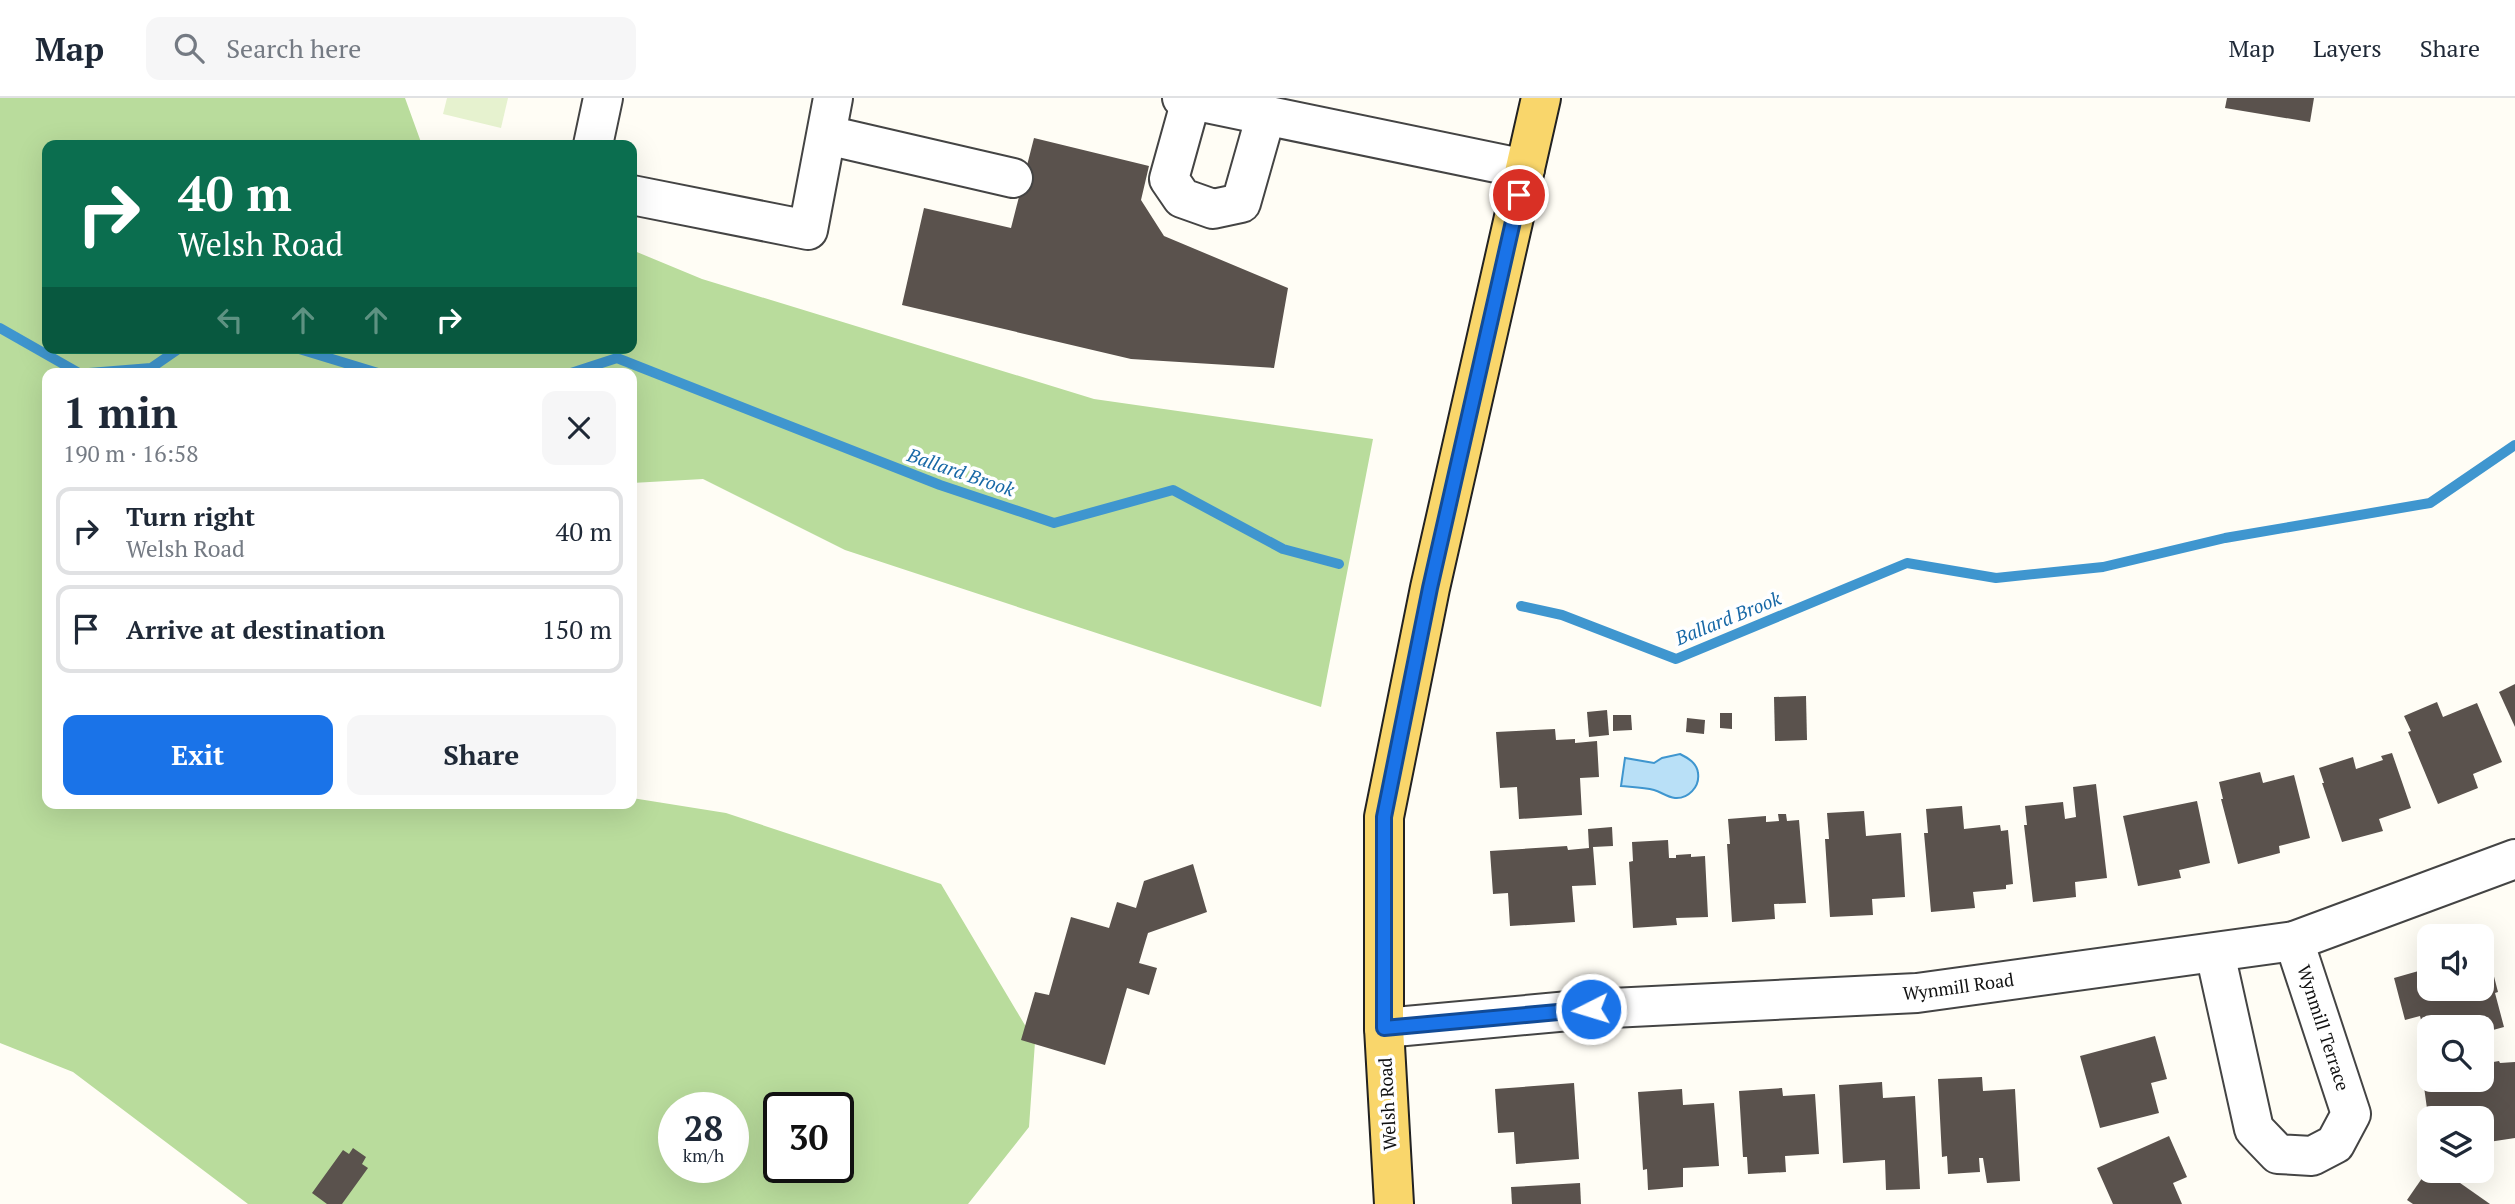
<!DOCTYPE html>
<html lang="en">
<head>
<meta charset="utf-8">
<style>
  :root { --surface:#fff; --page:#f6f6f7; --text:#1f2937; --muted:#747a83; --line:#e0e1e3; --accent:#1a73e8 }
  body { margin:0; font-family:"PT Serif",serif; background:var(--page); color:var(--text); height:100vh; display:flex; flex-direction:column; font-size:26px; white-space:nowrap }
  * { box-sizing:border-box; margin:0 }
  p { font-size:23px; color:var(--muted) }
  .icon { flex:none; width:38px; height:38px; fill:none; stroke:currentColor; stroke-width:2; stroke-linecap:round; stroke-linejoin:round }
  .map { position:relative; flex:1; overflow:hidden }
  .panel { position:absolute; left:42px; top:270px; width:595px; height:441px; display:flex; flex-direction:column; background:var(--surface); border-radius:14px; box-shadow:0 7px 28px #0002 }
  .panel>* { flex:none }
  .banner { position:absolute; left:42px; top:42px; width:595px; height:214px; border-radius:14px; box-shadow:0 7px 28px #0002; background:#0b6e4f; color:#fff; overflow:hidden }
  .controls { position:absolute; left:2417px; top:826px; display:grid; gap:14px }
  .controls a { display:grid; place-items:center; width:77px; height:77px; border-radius:14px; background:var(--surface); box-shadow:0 7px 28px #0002; font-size:35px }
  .speed { position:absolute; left:658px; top:994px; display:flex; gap:14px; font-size:35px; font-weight:700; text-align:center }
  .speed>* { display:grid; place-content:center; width:91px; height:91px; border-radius:50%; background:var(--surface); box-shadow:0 7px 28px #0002; line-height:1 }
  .speed small { font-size:18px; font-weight:400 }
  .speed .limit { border:4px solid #111; border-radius:10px; background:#fff; color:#111 }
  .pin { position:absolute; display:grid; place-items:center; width:60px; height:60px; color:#fff; margin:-30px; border:4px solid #fff; border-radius:50%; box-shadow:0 2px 7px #0007 }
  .me { position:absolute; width:77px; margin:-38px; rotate:265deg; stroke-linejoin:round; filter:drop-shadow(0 0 5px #0008) }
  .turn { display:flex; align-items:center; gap:24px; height:147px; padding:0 21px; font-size:32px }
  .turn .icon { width:91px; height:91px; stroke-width:2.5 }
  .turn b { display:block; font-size:49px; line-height:60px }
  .lanes { display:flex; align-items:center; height:66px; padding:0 21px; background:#0003; justify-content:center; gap:35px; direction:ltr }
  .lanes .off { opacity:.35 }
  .round { display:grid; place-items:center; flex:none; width:74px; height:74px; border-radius:14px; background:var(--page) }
  .overview { display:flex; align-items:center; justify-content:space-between; height:119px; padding:0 21px }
  h1 { font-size:42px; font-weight:800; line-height:52px }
  .primary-button { display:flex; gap:14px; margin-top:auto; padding:14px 21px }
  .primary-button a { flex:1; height:80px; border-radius:14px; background:var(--accent); color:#fff; font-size:28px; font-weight:800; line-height:80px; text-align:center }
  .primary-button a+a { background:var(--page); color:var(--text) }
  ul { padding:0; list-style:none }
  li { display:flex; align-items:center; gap:21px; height:88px; margin:0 14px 10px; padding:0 7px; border:4px solid var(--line); border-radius:14px }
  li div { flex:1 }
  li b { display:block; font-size:26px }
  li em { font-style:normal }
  header { display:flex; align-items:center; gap:42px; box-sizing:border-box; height:98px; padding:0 35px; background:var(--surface); border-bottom:2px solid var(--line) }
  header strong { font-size:33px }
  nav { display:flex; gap:38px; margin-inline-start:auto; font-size:24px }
  .search { width:490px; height:63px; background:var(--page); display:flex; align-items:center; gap:18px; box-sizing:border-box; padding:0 24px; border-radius:14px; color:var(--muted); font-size:26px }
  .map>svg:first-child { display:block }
  .forest { fill:#b9dc9c; fill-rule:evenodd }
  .pitch { fill:#e6f2cf }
  .water { fill:#b9e0f7; stroke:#3f96cf; stroke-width:2 }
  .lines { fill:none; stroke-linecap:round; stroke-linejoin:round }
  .stream { stroke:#3f96cf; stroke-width:10 }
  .building { fill:#5a524d }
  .minor-casing { stroke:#444; stroke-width:42 }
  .major-casing { stroke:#222; stroke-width:42 }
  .minor { stroke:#fff; stroke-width:38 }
  .major { stroke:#f9d66b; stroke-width:38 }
  .route-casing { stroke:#114b97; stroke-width:18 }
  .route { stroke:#1a73e8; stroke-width:12 }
  .labels { text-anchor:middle; stroke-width:7; stroke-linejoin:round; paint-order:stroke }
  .street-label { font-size:18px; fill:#111; stroke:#fff }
  .water-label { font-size:19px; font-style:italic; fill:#1768a6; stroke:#fff }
</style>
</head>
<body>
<header>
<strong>Map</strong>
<div class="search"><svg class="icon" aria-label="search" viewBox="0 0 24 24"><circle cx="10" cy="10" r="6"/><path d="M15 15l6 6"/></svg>Search here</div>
<nav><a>Map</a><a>Layers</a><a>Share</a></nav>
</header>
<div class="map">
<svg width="2515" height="1106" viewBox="0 0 2515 1106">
  <rect width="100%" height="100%" fill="#fffdf5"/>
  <path class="forest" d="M0,0H405L422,47H47V250H632V152L702,181L1094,301L1373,341L1321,609L845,452L703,381L632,385V275H47V705H632V700L726,715L941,786L1035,944L1029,1029L968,1106H248L73,974L0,945ZM674,1010H733V1069H674ZM779,1010H838V1069H779Z"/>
  <polygon class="pitch" points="447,0 508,0 501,30 443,16"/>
  <path class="water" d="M1680,656C1688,660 1697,665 1698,675C1700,689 1688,701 1675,700C1667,699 1661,694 1654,692C1644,689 1631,689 1621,688L1625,660L1654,665L1662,660Z"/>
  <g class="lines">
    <g class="stream">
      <polyline points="0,230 79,275"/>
      <polyline points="296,250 378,275"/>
      <polyline points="89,275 151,270 180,250"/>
      <polyline points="571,275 617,260 940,387 1054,425 1173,392 1283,451 1339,466"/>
      <polyline points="1521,508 1562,517 1676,561 1907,465 1996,480 2103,469 2225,440 2430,405 2515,347"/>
    </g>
  </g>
  <g class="building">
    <polygon points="2227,0 2314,0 2310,24 2225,10"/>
    <polygon points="1034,40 1149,68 1141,102 1164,138 1288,190 1274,270 1131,261 902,207 924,110 1011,130"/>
    <polygon points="2515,586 2515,629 2499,594"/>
    <polygon points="1806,598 1807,642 1775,643 1774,599"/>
    <polygon points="2437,604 2443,619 2477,605 2502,664 2473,676 2478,690 2438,706 2408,634 2411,633 2404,618"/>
    <polygon points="1607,612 1609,637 1589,639 1587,614"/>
    <polygon points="1720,615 1732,615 1732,631 1720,630"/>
    <polygon points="1613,617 1631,617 1632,632 1613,633"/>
    <polygon points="1687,620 1705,622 1704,636 1686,634"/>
    <polygon points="1555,631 1556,642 1575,641 1575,645 1597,643 1599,679 1580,680 1582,717 1519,721 1517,689 1500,690 1496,634"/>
    <polygon points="2392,655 2411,710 2379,721 2383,733 2342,744 2322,685 2324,685 2319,670 2353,659 2356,671 2383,662 2381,658"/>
    <polygon points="2260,674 2263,685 2294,677 2310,740 2279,748 2280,755 2238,766 2221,701 2223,701 2219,684"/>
    <polygon points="2096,686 2107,780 2075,784 2076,799 2033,804 2024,727 2027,727 2025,708 2063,704 2065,721 2076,719 2073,689"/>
    <polygon points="2197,703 2210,765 2179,772 2181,780 2138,788 2123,718"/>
    <polygon points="1962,708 1964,731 2000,727 2001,733 2008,732 2013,786 2006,787 2006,791 1973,794 1975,810 1931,814 1924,735 1928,735 1926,711"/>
    <polygon points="1864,713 1866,738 1901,735 1905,799 1872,801 1873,817 1830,819 1825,741 1829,741 1827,715"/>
    <polygon points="1778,716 1786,716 1787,723 1799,722 1806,805 1774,806 1775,821 1732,824 1727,746 1730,746 1728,721 1766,718 1766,724 1779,723"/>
    <polygon points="1612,729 1613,748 1593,749 1596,787 1572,788 1575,824 1510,828 1508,795 1493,796 1490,753 1567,748 1568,752 1589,750 1588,731"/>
    <polygon points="1668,742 1669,760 1676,760 1676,757 1691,756 1691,759 1705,758 1708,819 1676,820 1677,827 1633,830 1629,764 1633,763 1632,744"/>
    <polygon points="1193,766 1207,814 1148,835 1139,865 1157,870 1149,897 1127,890 1105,967 1021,942 1035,894 1049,897 1071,819 1109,830 1117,804 1136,810 1144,783"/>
    <polygon points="2489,859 2498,894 2495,895 2504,929 2482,935 2482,929 2429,929 2428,950 2420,918 2405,922 2394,880 2429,870 2429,891 2482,891 2482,860"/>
    <polygon points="2155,938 2167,981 2151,985 2159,1015 2100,1030 2080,958"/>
    <polygon points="2499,963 2500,965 2515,964 2515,1040 2482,1045 2482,1020 2443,1020 2443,1016 2428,1018 2422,974 2429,973 2429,982 2482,982 2482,966"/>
    <polygon points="1982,979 1983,993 2015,991 2020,1083 1987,1085 1983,1060 1979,1060 1980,1074 1948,1076 1947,1058 1942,1059 1938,981"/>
    <polygon points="1882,984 1883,1000 1915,998 1920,1091 1886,1092 1885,1062 1843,1065 1839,987"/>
    <polygon points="1574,985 1579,1061 1516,1066 1514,1034 1498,1035 1495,991"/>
    <polygon points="1782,990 1783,998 1815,996 1819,1056 1785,1058 1786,1074 1748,1076 1747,1059 1743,1059 1739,993"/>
    <polygon points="1682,991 1683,1007 1714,1005 1719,1068 1683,1070 1683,1089 1648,1092 1647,1071 1643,1072 1638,994"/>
    <polygon points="2169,1038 2187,1079 2173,1085 2182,1106 2113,1106 2097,1070"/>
    <polygon points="353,1050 366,1059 362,1066 368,1070 342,1106 327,1106 312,1095 343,1052 349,1056"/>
    <polygon points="2427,1073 2443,1073 2490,1106 2413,1106 2407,1102"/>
    <polygon points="1580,1085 1581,1106 1512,1106 1511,1089"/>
  </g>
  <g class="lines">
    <g class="minor-casing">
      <g id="minor">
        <polyline points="1182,0 1525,71"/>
        <polyline points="1191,2 1169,81 1182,100 1213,111 1241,105 1266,17"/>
        <polyline points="827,37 1013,80"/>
        <polyline points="593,47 603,0"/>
        <polyline points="632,97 808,132 833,0"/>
        <polyline points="2215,855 2254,1031 2278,1056 2312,1058 2335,1046 2351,1016 2294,843"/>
        <path id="s1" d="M1384,930L1591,911L1917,895L2294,843L2515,761"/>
      </g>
    </g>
    <g class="major-casing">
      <polyline id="major" points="1394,1106 1384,930 1384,719 1430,490 1541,0"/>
    </g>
    <use href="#minor" class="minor"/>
    <use href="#major" class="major"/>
  </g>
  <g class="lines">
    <g class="route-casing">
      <polyline id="route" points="1519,97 1430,490 1384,719 1384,930 1591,911"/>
    </g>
    <use href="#route" class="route"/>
  </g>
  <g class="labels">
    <g class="street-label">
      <text dy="6" stroke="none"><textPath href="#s1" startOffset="576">Wynmill Road</textPath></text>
      <text transform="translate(2323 930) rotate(72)" y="6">Wynmill Terrace</text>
      <text transform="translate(1388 1006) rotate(-93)" y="6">Welsh Road</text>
    </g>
    <g class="water-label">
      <text transform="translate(961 374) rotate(19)" y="7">Ballard Brook</text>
      <text transform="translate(1728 520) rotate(-22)" y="7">Ballard Brook</text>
    </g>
  </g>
</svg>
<div class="controls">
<a><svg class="icon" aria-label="sound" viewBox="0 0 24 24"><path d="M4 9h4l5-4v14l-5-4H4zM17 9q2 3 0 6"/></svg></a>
<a><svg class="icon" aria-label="search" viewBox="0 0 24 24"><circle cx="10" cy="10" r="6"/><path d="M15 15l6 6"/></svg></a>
<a><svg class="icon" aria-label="layers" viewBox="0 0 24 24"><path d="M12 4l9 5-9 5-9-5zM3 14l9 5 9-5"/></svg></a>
</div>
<div class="speed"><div>28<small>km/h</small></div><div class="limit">30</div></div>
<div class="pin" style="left:1519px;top:97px;background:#d93025"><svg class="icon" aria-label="arrive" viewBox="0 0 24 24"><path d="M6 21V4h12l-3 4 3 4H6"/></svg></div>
<svg class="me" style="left:1591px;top:911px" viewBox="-20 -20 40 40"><circle r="17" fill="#1a73e8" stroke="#fff" stroke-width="3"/><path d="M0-11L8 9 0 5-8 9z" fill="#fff"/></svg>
<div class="banner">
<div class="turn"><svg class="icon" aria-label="right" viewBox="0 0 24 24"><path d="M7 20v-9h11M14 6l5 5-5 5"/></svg><div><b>40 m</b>Welsh Road</div></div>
<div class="lanes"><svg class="icon off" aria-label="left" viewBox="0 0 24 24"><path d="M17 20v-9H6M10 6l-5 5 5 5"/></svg><svg class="icon off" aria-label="ahead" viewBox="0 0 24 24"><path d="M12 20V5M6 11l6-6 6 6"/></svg><svg class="icon off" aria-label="ahead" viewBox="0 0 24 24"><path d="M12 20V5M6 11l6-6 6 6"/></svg><svg class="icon" aria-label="right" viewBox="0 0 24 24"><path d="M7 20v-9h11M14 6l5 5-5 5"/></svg></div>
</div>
<section class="panel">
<div class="overview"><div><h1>1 min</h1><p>190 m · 16:58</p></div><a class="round"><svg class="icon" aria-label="close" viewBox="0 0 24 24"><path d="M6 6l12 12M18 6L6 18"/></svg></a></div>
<ul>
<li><svg class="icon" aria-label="right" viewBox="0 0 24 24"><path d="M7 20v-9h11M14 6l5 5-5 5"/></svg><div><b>Turn right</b><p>Welsh Road</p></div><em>40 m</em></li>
<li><svg class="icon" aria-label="arrive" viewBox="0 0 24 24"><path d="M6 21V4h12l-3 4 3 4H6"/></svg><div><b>Arrive at destination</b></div><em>150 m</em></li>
</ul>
<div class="primary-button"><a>Exit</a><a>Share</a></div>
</section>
</div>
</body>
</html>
